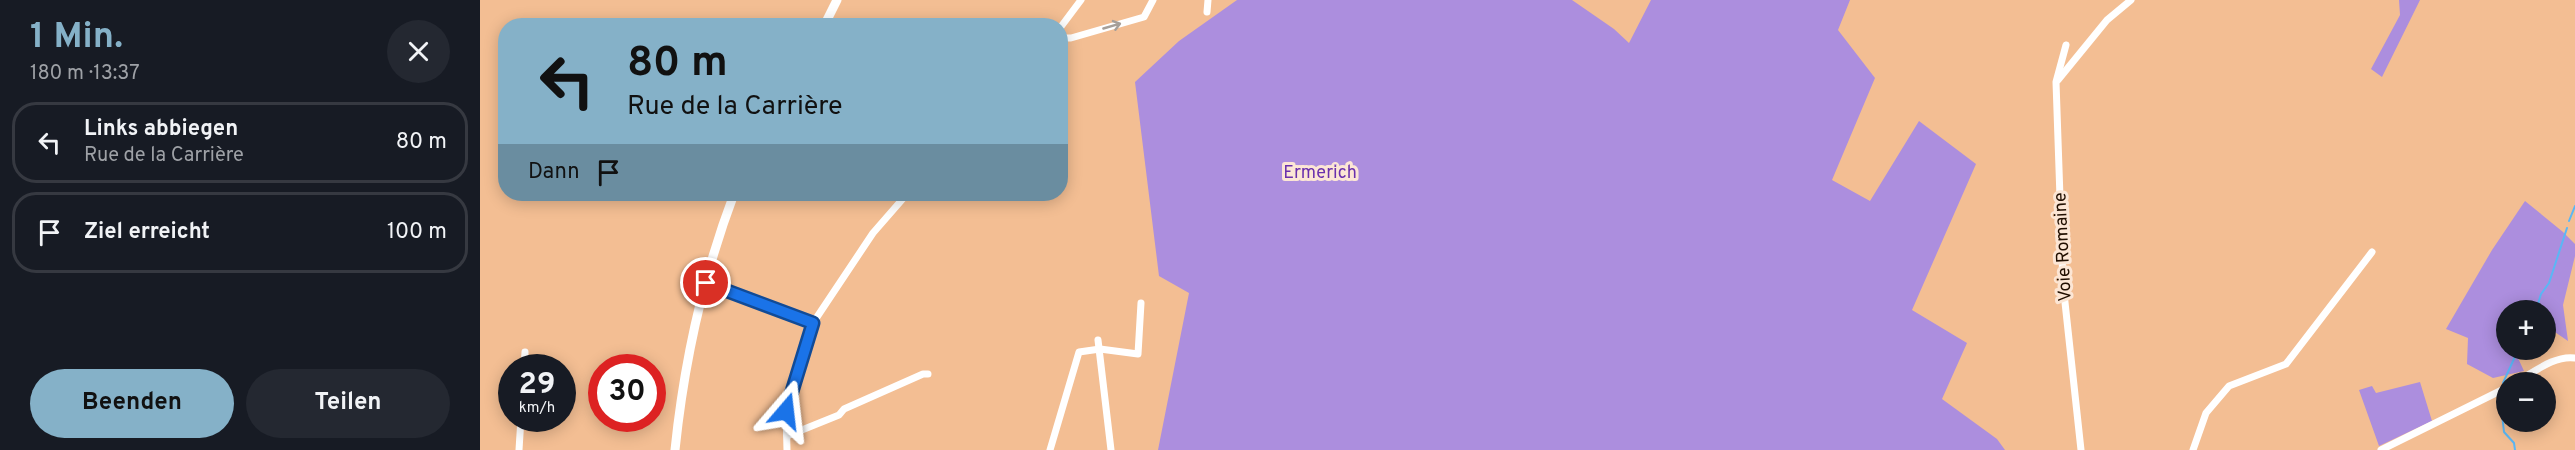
<!DOCTYPE html>
<html lang="de">
<head>
<meta charset="utf-8">
<style>
  :root { --surface:#171b24; --page:#242831; --text:#f1f3f6; --muted:#9ea1a6; --line:#363941; --accent:#85b1c8 }
  body { margin:0; font-family:Overpass,sans-serif; background:var(--page); color:var(--text); height:100vh; display:flex; flex-direction:column; font-size:22px; white-space:nowrap }
  * { box-sizing:border-box; margin:0 }
  p { font-size:20px; color:var(--muted) }
  .icon { flex:none; width:33px; height:33px; fill:none; stroke:currentColor; stroke-width:2; stroke-linecap:round; stroke-linejoin:round }
  .map { position:relative; flex:1; overflow:hidden }
  .side { display:flex; flex-direction:column; background:var(--surface); width:480px }
  .side>* { flex:none }
  .banner { position:absolute; left:18px; top:18px; width:570px; height:183px; border-radius:24px; box-shadow:0 3px 15px #0003; background:#85b1c8; color:#111; overflow:hidden }
  .fabs { position:absolute; left:2016px; top:300px; display:grid; gap:12px }
  .fabs a { display:grid; place-items:center; width:60px; height:60px; border-radius:50%; background:var(--surface); box-shadow:0 3px 15px #0003; font-size:30px }
  .speed { position:absolute; left:18px; top:354px; display:flex; gap:12px; font-size:30px; font-weight:700; text-align:center }
  .speed>* { display:grid; place-content:center; width:78px; height:78px; border-radius:50%; background:var(--surface); box-shadow:0 3px 15px #0003; line-height:1 }
  .speed small { font-size:15px; font-weight:400 }
  .speed .limit { border:9px solid #d22; background:#fff; color:#111 }
  .pin { position:absolute; display:grid; place-items:center; width:51px; height:51px; color:#fff; margin:-26px; border:3px solid #fff; border-radius:50%; box-shadow:0 2px 6px #0007 }
  .me { position:absolute; width:66px; margin:-33px; rotate:17deg; stroke-linejoin:round; filter:drop-shadow(0 0 4px #0008) }
  .turn { display:flex; align-items:center; gap:21px; height:126px; padding:0 30px; font-size:27px }
  .turn .icon { width:78px; height:78px; stroke-width:2.5 }
  .turn b { display:block; font-size:42px; line-height:51px }
  .then { display:flex; align-items:center; height:57px; padding:0 30px; background:#0003; gap:12px; font-size:22px }
  .round { display:grid; place-items:center; flex:none; width:63px; height:63px; border-radius:32px; background:var(--page) }
  .overview { display:flex; align-items:center; justify-content:space-between; height:102px; padding:0 30px }
  h1 { font-size:36px; font-weight:700; line-height:45px; color:var(--accent) }
  .action { display:flex; gap:12px; margin-top:auto; padding:12px 30px }
  .action a { flex:1; height:69px; border-radius:36px; background:var(--accent); color:#111; font-size:24px; font-weight:700; line-height:69px; text-align:center }
  .action a+a { background:var(--page); color:var(--text) }
  ul { padding:0; list-style:none }
  li { display:flex; align-items:center; gap:18px; height:81px; margin:0 12px 9px; padding:0 18px; border:3px solid var(--line); border-radius:24px }
  li div { flex:1 }
  li b { display:block; font-size:22px }
  li em { font-style:normal }
  main { display:flex; flex:1; min-height:0 }
  .map>svg:first-child { display:block }
  .green { fill:#ac8ede }
  .lines { fill:none; stroke-linecap:round; stroke-linejoin:round }
  .stream { stroke:#5ab7f5; stroke-width:2 }
  .street { stroke:#fff; stroke-width:7 }
  .secondary { stroke:#fff; stroke-width:9 }
  .oneway { stroke:#a69f99 }
  .route-casing { stroke:#114b97; stroke-width:15 }
  .route { stroke:#1a73e8; stroke-width:10 }
  .labels { text-anchor:middle; stroke-width:6; stroke-linejoin:round; paint-order:stroke }
  .park-label { font-size:18px; fill:#6a30ad; stroke:#fce6d5 }
  .street-label { font-size:18px; fill:#210f01; stroke:#fce6d5 }
</style>
</head>
<body>
<main>
<section class="side">
<div class="overview"><div><h1>1 Min.</h1><p>180 m · 13:37</p></div><a class="round"><svg class="icon" aria-label="close" viewBox="0 0 24 24"><path d="M6 6l12 12M18 6L6 18"/></svg></a></div>
<ul>
<li><svg class="icon" aria-label="left" viewBox="0 0 24 24"><path d="M17 20v-9H6M10 6l-5 5 5 5"/></svg><div><b>Links abbiegen</b><p>Rue de la Carrière</p></div><em>80 m</em></li>
<li><svg class="icon" aria-label="arrive" viewBox="0 0 24 24"><path d="M6 21V4h12l-3 4 3 4H6"/></svg><div><b>Ziel erreicht</b></div><em>100 m</em></li>
</ul>
<div class="action"><a>Beenden</a><a>Teilen</a></div>
</section>
<div class="map">
<svg width="2095" height="450" viewBox="0 0 2095 450">
  <rect width="100%" height="100%" fill="#f3be93"/>
  <g class="green">
    <polygon points="757,0 1092,0 1134,29 1149,43 1171,0 1370,0 1358,30 1395,78 1352,180 1390,201 1439,121 1496,164 1432,310 1487,343 1462,399 1517,439 1525,450 678,450 709,293 679,276 655,82 699,41"/>
    <polygon points="1919,0 1940,0 1902,77 1891,69 1920,15"/>
    <polygon points="2045,201 2083,232 2095,244 2095,256 2083,305 2088,341 2066,326 2066,310 2026,310 2026,350 2045,350 2038,358 2044,371 2013,378 1987,364 1988,338 1966,329 2012,250"/>
    <polygon points="1940,382 1952,421 1899,446 1879,390 1892,386 1896,393"/>
  </g>
  <g class="lines">
    <g class="stream">
      <polyline points="2089,221 2095,206"/>
      <polyline points="2056,310 2061,294 2069,283 2087,228"/>
      <polyline points="2023,383 2038,350"/>
      <polyline points="2020,397 2024,432 2034,443 2035,450"/>
    </g>
    <g class="street">
      <polyline points="727,12 728,0"/>
      <polyline points="580,28 601,0"/>
      <polyline points="580,38 591,38 664,17 673,0"/>
      <polyline points="1586,45 1576,82 1583,284 1601,450"/>
      <polyline points="1578,80 1627,20 1651,0"/>
      <polyline points="226,283 333,323 393,233 427,194"/>
      <polyline points="618,340 631,450"/>
      <polyline points="44,368 45,352"/>
      <path d="M2036,382C2053,373 2074,355 2095,358"/>
      <polyline points="307,436 359,415 364,409 443,374 448,374"/>
      <polyline points="39,450 41,418"/>
      <polyline points="307,450 306,411 333,323"/>
      <polyline points="570,450 599,352 620,349 658,354 661,303"/>
      <polyline points="1713,450 1726,413 1749,386 1806,364 1892,252"/>
      <polyline points="1901,450 2026,388"/>
    </g>
    <g class="secondary">
      <polyline points="344,26 357,0"/>
      <path d="M195,450C204,363 223,276 254,194"/>
    </g>
  </g>
  <defs><path id="oneway-shaft" d="M-6 0H5M1.5-3L5.5 0L1.5 3" fill="none" stroke-width="1.6" stroke-linecap="round" stroke-linejoin="round" transform="scale(1.5)"/></defs>
  <use class="oneway" href="#oneway-shaft" transform="translate(632 26) rotate(-16)"/>
  <g class="lines">
    <g class="route-casing">
      <polyline id="route" points="226,283 333,323 306,411"/>
    </g>
    <use href="#route" class="route"/>
  </g>
  <g class="labels">
    <g class="park-label">
      <text x="840" y="178">Ermerich</text>
    </g>
    <g class="street-label">
      <text transform="translate(1582 247) rotate(-93)" y="6">Voie Romaine</text>
    </g>
  </g>
</svg>
<div class="fabs">
<a>+</a>
<a>−</a>
</div>
<div class="speed"><div>29<small>km/h</small></div><div class="limit">30</div></div>
<div class="pin" style="left:226px;top:283px;background:#d93025"><svg class="icon" aria-label="arrive" viewBox="0 0 24 24"><path d="M6 21V4h12l-3 4 3 4H6"/></svg></div>
<svg class="me" style="left:306px;top:411px" viewBox="-20 -20 40 40"><path d="M0-17L14 15 0 8-14 15z" fill="#1a73e8" stroke="#fff" stroke-width="4"/></svg>
<div class="banner">
<div class="turn"><svg class="icon" aria-label="left" viewBox="0 0 24 24"><path d="M17 20v-9H6M10 6l-5 5 5 5"/></svg><div><b>80 m</b>Rue de la Carrière</div></div>
<div class="then">Dann<svg class="icon" aria-label="arrive" viewBox="0 0 24 24"><path d="M6 21V4h12l-3 4 3 4H6"/></svg></div>
</div>
</div>
</main>
</body>
</html>
